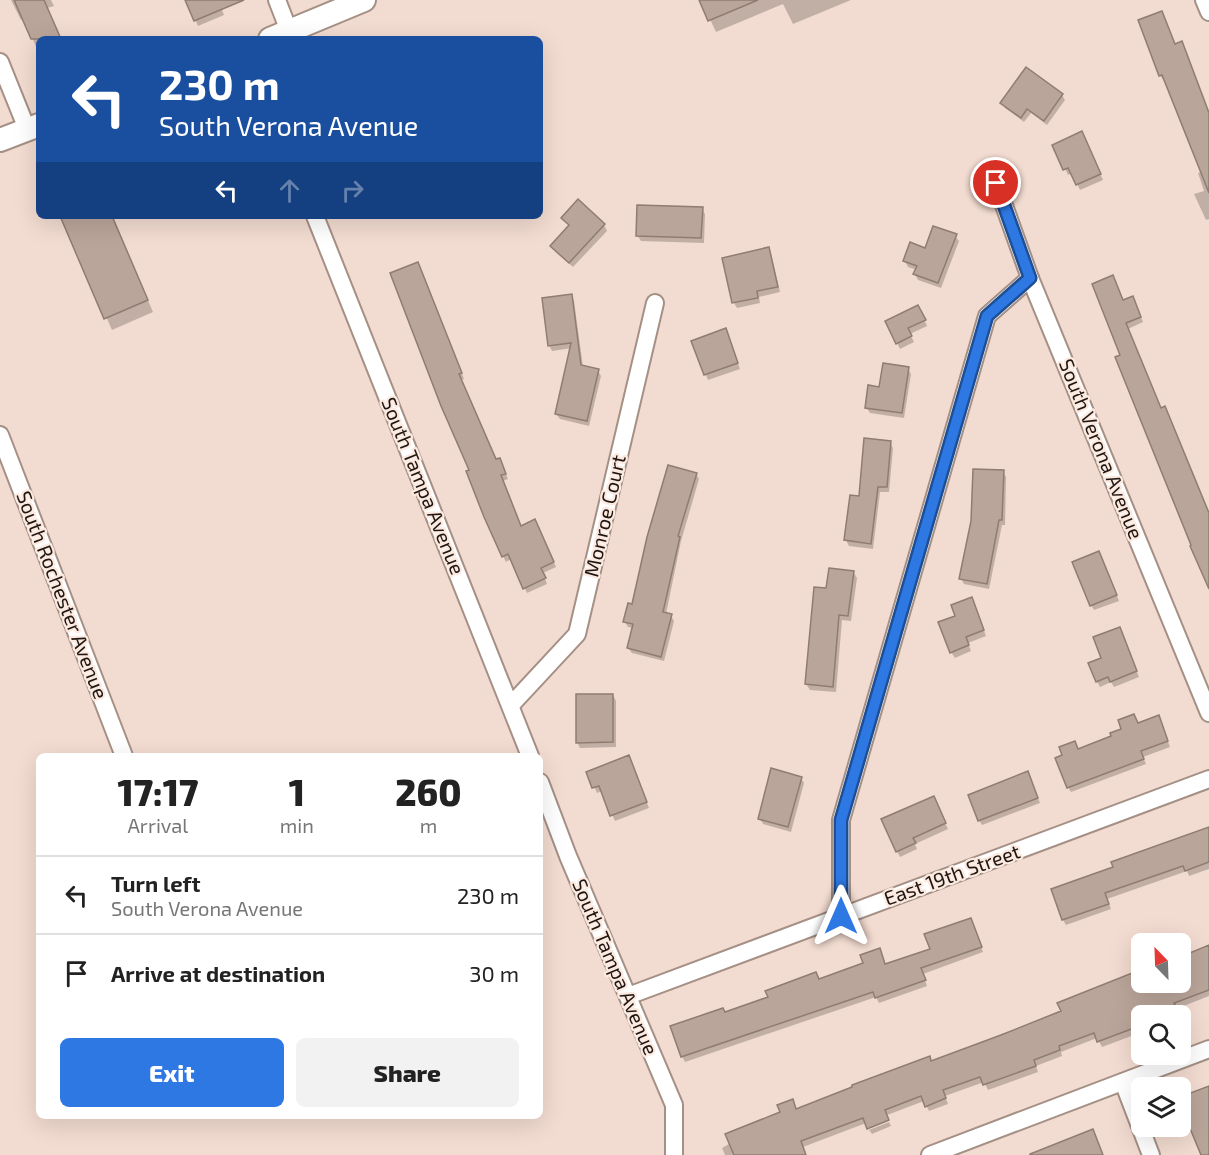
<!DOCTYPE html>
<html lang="en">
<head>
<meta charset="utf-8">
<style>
  :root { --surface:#fff; --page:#f2f2f2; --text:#222; --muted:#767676; --line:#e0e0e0; --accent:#2e78e4 }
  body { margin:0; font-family:"Exo 2",sans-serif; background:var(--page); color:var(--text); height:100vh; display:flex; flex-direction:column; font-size:22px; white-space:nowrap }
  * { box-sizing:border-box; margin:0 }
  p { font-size:20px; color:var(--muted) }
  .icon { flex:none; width:33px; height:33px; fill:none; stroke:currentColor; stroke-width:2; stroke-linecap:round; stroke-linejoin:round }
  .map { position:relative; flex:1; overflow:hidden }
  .side { position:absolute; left:36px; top:753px; width:507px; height:366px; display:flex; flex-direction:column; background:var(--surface); border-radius:9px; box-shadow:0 6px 24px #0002 }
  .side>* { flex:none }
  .hud { position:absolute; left:36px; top:36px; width:507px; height:183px; border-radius:9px; box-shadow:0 6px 24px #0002; background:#1a4fa0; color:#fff; overflow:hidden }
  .needle { width:39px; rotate:337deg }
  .tools { position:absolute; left:1131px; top:933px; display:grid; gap:12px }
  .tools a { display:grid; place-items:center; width:60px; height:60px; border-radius:9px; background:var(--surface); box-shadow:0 6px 24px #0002; font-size:30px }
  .pin { position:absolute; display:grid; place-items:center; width:51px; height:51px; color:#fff; margin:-26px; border:3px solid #fff; border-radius:50%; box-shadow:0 2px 6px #0007 }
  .me { position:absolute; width:66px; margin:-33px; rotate:0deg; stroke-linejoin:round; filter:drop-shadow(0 0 4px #0008) }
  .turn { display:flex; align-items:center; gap:21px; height:126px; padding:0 24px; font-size:27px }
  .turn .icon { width:78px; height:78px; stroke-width:2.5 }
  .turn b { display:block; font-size:42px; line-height:51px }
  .lanes { display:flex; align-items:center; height:57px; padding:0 24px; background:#0003; justify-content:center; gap:30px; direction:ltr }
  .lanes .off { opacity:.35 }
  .eta { display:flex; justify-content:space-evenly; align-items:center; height:102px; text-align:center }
  .eta b { font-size:36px; font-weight:800; line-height:42px }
  .action { display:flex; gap:12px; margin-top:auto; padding:12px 24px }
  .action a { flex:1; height:69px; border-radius:9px; background:var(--accent); color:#fff; font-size:24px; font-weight:800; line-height:69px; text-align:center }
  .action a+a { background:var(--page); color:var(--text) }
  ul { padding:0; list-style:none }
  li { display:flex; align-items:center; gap:18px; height:78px; padding:0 24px; border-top:2px solid var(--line) }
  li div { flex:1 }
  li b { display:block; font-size:22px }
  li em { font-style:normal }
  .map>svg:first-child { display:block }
  .shadow { fill:#0003 }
  .building { fill:#baa59a; stroke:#907c71; stroke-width:1.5 }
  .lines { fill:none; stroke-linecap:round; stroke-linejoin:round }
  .street-casing { stroke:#a59085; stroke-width:20 }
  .secondary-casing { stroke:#a59085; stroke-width:26 }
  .street { stroke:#fff; stroke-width:16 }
  .secondary { stroke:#fff; stroke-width:22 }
  .route-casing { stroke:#1e4e94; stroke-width:15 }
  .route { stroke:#2e78e4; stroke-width:10 }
  .labels { text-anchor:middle; stroke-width:4.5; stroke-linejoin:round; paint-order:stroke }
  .street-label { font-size:20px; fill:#1e1612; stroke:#fceae0 }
</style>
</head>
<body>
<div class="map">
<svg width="1209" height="1155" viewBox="0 0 1209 1155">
  <rect width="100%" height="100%" fill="#f2dbd0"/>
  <g class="shadow">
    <polygon points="11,0 51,0 54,6 47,8 60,39 39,39 39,54 24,18 21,20"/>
    <polygon points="186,0 218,0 224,15 198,26"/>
    <polygon points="701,0 851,0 793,24 783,4 716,32"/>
    <polygon points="1175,45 1209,114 1209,219 1206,220 1194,194 1204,191 1198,173 1201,172 1166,80 1164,81 1160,75"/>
    <polygon points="1062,95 1065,100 1047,125 1031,113 1024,122 1005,108 1002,103"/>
    <polygon points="1084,138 1103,180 1080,190 1072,173 1068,175 1054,145"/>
    <polygon points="702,209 705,214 704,243 641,241 637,235"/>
    <polygon points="62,216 112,216 153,312 112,330"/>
    <polygon points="563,218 604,225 607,231 573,267 555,251 552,246 570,227"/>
    <polygon points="955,236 959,241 941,288 918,280 915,274 917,270 908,267 905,261"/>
    <polygon points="768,249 771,254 780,292 759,297 760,303 737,308 734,303 724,259"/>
    <polygon points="421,269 464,379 461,380 496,461 502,465 508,479 503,481 521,527 538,527 556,567 543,573 547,584 527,593 511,559 506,562 503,556 471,471"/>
    <polygon points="571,296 574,301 583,367 598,371 601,376 589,426 560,419 556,414 572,348 552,351 549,345"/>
    <polygon points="1123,301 1135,303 1143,322 1128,329 1161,409 1209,514 1209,585 1122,355"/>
    <polygon points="921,312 927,326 910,334 914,342 900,349 887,322"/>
    <polygon points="728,336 740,369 708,380 693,342"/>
    <polygon points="908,369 911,374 904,418 870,413 866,407"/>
    <polygon points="890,443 893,448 889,492 880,492 873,549 849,546 846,540 860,498"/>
    <polygon points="1003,472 1006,477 1005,525 1002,525 989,589 964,584 961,579"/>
    <polygon points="696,474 699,479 681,541 666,614 671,616 674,621 664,661 632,653 628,648 634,628 628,627 625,622"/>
    <polygon points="1102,558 1119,601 1094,610 1091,605"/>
    <polygon points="854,573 857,578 851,621 842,620 836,692 810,690 806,684 828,590"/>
    <polygon points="974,604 986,636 968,643 971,651 955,658 951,652 957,617"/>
    <polygon points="1122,634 1139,677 1114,687 1111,682 1100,687 1097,681 1103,658"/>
    <polygon points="613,695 616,701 616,747 580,748 577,742"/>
    <polygon points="1161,723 1170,747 1143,757 1146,764 1071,792 1068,787 1078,751 1138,725"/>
    <polygon points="631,762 649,808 615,821 602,791 597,793 588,773"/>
    <polygon points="801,778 804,783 791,832 763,824 760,818"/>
    <polygon points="1030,778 1040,803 982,825 979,820"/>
    <polygon points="936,804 948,829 915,844 917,849 900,857 897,851"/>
    <polygon points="1209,829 1209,869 1189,876 1187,871 1107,899 1111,909 1066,925 1063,920 1115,868"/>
    <polygon points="971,919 983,952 923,974 927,986 879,1003 876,997 685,1062 682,1056 725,1014 864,964 882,955 886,965 931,950"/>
    <polygon points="1209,947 1209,996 1176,1009 1178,1012 1170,1016 1142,1016 1142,1032 1102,1047 1097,1038 1061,1052 1062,1056 1036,1066 1038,1072 988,1090 984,1082 945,1096 948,1104 929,1111 924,1101 803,1147 806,1155 725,1155 722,1148 795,1106 797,1110 932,1063 1142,982 1180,982"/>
    <polygon points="889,1122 891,1126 872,1134 869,1130"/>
  </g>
  <g class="building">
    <polygon points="14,0 44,0 61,39 31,39"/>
    <polygon points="185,0 244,0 194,21"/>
    <polygon points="699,0 758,0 708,21"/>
    <polygon points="1162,11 1175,44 1182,41 1209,113 1209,193 1162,75 1159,76 1138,20"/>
    <polygon points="1026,67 1063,94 1044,121 1027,109 1021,118 1000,103"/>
    <polygon points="1082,131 1101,174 1076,185 1068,168 1063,170 1052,145"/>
    <polygon points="578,199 605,224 569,263 550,246 569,225 561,218"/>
    <polygon points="637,205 703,207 701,238 636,236"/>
    <polygon points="60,216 112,216 148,300 104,319"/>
    <polygon points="933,226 957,234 938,283 913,274 917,266 903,261 910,242 925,248"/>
    <polygon points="769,247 778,287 757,291 758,298 732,303 722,258"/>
    <polygon points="418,262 462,373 459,374 496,459 500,458 506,474 501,475 521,526 535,519 554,562 541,568 546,578 523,589 508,554 502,557 484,517 466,471 469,470 441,406 390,273"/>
    <polygon points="1113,275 1123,300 1133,296 1141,317 1126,323 1161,408 1165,406 1209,513 1209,589 1190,546 1191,545 1115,357 1120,355 1092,284"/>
    <polygon points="572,294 581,365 599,369 587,421 555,414 571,343 548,346 542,298"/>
    <polygon points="918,305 926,320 908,328 912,336 896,344 885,321"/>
    <polygon points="726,328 738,363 704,375 691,341"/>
    <polygon points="883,363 909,367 902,413 865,408 868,385 879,387"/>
    <polygon points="864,438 891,441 887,487 878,487 871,544 844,540 850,495 859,496"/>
    <polygon points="668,465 697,473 678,536 680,537 663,612 672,614 661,657 627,648 633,624 623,622 628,603 632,604 647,537"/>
    <polygon points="973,469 1004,470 1002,520 999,520 987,584 959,579 971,521"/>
    <polygon points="1099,551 1117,595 1090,606 1072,562"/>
    <polygon points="829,568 854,571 848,616 839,615 833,687 805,684 814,587 826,588"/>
    <polygon points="972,597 984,630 966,637 969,645 950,653 938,622 955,616 951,605"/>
    <polygon points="1120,627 1137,671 1110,682 1108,677 1096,682 1088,663 1101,658 1093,637"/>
    <polygon points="576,694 613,694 613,742 576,743"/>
    <polygon points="1134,714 1138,723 1159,715 1168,741 1141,751 1144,759 1067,788 1055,758 1062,755 1059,747 1075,741 1078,749 1111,736 1110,733 1121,729 1118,720"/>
    <polygon points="629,755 647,802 610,816 599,786 592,788 586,772"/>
    <polygon points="771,768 802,777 788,827 758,819"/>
    <polygon points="1028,771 1038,798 978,821 968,795"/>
    <polygon points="934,796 946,823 913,838 916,843 896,852 881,819"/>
    <polygon points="1209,827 1209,862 1185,871 1183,866 1105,893 1109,904 1062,920 1051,889 1113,867 1111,862"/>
    <polygon points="971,918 982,947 921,968 926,980 875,998 873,992 681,1057 670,1026 723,1008 725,1012 768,997 765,991 816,972 819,979 863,963 860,955 880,948 885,964 930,949 924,934"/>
    <polygon points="1209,945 1209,990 1174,1003 1176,1006 1154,1016 1142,1016 1142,1025 1097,1042 1094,1033 1059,1046 1060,1050 1034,1060 1036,1066 983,1085 980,1077 943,1090 946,1098 925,1107 921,1096 885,1110 889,1120 867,1129 863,1118 801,1141 806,1155 734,1155 725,1134 780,1112 777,1105 793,1099 796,1109 852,1087 852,1085 930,1056 931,1061 1001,1035 1061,1011 1057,1003 1142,969 1142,982 1180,982 1180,957"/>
    <polygon points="1209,1086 1209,1155 1201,1155 1180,1104 1180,1097"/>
    <polygon points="1093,1129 1103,1155 1030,1155 1030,1154"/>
  </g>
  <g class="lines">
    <g class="street-casing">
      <g id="street">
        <polyline points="277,0 289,31"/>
        <polyline points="1204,0 1209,12"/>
        <polyline points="0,62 27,129"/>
        <polyline points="996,183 1030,278 1209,713"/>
        <polyline points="315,216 530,756"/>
        <polyline points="0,435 124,756"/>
        <polyline points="511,705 577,634 655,303"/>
        <polyline points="540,782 568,856 674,1105 674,1155"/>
        <polyline points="841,917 841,820 987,316 1030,278"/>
        <polyline points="628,996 1209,779"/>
        <polyline points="1123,1082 1151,1155"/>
        <polyline points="930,1155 1209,1049"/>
      </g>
    </g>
    <g class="secondary-casing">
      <g id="secondary">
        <polyline points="270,39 364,0"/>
        <polyline points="0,140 39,125"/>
      </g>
    </g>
    <use href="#street" class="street"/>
    <use href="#secondary" class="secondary"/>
  </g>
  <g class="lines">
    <g class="route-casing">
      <polyline id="route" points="841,916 841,820 987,316 1030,278 996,183"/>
    </g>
    <use href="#route" class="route"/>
  </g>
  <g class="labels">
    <g class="street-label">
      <text transform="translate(1101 449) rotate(68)" y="7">South Verona Avenue</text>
      <text transform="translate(423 486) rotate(68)" y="7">South Tampa Avenue</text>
      <text transform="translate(605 516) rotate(-77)" y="7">Monroe Court</text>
      <text transform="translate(62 595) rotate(69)" y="7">South Rochester Avenue</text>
      <text transform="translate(952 875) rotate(-20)" y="7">East 19th Street</text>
      <text transform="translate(615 967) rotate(67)" y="7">South Tampa Avenue</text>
    </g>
  </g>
</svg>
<div class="tools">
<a><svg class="needle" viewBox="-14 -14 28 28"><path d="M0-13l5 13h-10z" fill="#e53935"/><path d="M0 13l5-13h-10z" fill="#767676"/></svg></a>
<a><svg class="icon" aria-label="search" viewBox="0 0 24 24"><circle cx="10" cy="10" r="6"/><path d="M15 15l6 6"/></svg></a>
<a><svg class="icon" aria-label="layers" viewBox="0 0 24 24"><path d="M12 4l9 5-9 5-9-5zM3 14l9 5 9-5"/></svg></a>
</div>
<div class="pin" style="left:996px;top:183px;background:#d93025"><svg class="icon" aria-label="arrive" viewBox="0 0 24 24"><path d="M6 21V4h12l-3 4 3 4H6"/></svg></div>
<svg class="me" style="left:841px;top:916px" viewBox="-20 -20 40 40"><path d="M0-17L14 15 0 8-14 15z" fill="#2e78e4" stroke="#fff" stroke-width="4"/></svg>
<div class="hud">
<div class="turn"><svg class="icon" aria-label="left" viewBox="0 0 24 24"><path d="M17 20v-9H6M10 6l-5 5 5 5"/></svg><div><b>230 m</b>South Verona Avenue</div></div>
<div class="lanes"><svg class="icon" aria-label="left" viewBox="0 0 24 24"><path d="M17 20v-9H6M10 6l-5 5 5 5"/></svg><svg class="icon off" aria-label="ahead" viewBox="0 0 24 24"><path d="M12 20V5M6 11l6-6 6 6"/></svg><svg class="icon off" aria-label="right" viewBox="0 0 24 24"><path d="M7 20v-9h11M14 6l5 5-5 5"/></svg></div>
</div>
<section class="side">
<div class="eta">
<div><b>17:17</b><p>Arrival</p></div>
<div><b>1</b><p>min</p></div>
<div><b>260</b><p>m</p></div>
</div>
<ul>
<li><svg class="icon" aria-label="left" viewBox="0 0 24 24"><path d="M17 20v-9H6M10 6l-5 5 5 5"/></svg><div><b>Turn left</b><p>South Verona Avenue</p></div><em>230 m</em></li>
<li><svg class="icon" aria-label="arrive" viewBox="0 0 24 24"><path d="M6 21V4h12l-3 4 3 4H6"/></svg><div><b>Arrive at destination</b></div><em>30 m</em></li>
</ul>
<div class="action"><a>Exit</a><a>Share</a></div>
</section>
</div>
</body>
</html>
